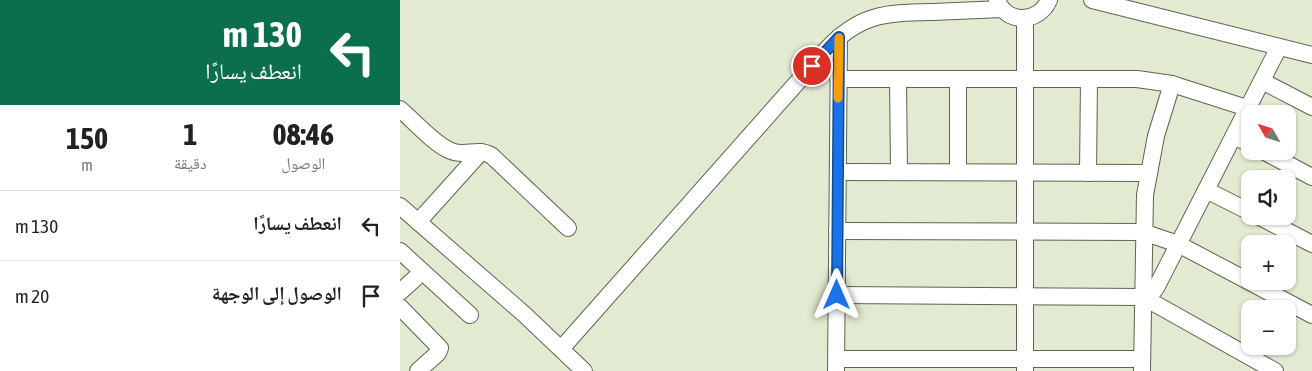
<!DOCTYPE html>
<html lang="ar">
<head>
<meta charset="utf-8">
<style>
  :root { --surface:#fff; --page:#f2f2f2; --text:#222; --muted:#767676; --line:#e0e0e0 }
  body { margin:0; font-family:"Asap Condensed","Noto Naskh Arabic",sans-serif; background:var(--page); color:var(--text); direction:rtl; height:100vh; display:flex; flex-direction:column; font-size:19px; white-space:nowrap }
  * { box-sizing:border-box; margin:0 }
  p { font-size:16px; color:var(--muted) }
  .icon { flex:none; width:28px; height:28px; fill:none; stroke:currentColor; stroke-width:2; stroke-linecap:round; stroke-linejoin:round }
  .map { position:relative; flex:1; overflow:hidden; direction:ltr }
  .side { display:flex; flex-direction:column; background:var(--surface); width:400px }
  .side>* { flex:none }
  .hud { background:#0b6e4f; color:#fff; overflow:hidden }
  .needle { width:32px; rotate:309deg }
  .buttons { position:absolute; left:841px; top:105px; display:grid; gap:10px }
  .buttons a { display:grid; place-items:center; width:55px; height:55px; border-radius:10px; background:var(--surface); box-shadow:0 1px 4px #0004; font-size:25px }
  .pin { position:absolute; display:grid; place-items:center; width:42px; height:42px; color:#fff; margin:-21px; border:2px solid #fff; border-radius:50%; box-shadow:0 1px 5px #0007 }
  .me { position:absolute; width:55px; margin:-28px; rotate:0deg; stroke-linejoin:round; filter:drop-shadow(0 0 4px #0008) }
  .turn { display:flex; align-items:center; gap:18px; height:105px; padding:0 15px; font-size:22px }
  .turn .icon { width:65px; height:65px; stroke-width:2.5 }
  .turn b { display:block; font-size:35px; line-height:42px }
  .eta { display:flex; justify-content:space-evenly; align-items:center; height:85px; text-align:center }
  .eta b { font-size:30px; font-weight:700; line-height:35px }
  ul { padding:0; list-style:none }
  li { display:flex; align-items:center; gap:15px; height:70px; padding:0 15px; border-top:1px solid var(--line) }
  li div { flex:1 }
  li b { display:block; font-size:19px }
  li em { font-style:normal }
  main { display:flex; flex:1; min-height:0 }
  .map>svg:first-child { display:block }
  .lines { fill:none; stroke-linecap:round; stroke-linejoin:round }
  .minor-casing { stroke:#5d644f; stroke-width:18 }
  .minor { stroke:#fff; stroke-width:16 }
  .route-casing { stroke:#114b97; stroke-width:12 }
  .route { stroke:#1a73e8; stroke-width:9 }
  .slow { stroke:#f59e0b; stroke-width:9 }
</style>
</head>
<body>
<main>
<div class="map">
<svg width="912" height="371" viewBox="0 0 912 371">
  <rect width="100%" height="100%" fill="#e2ead1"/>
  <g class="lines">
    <g class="minor-casing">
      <g id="minor">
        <path d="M597,0C607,25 639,23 649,0"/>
        <polyline points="692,0 912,55"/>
        <polyline points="438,79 737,79 772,84 847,108"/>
        <polyline points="498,79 499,172"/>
        <polyline points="558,79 558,172"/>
        <polyline points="862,81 912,107"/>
        <path d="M0,109C14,121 35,145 51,151C65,157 79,147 92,156L168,228"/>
        <polyline points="834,136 850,144"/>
        <polyline points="863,151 912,177"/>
        <polyline points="438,172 748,173"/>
        <polyline points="688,173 689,79"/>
        <polyline points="806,190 850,212"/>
        <polyline points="0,206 125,315 184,371"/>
        <polyline points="858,216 912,244"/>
        <polyline points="18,222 81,152"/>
        <polyline points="437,231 743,232 778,244 912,315"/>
        <polyline points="0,251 70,315"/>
        <polyline points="0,292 22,272"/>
        <polyline points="437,295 743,297 875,371"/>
        <polyline points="743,297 752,293 756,288 879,47"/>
        <polyline points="0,307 40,348 38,353 18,371"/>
        <path d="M161,349L425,51C460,13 485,13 533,12C556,11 579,10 602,9"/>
        <polyline points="437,359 742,359"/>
        <polyline points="436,371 439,37"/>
        <polyline points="625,371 625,19"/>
        <polyline points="742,371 745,195 756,136 772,84"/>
      </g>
    </g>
    <use href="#minor" class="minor"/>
  </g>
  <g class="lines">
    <g class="route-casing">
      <polyline id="route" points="412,66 439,37 437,295"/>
    </g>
    <use href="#route" class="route"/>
    <polyline class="slow" points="438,98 439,38"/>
  </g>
</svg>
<div class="buttons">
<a><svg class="needle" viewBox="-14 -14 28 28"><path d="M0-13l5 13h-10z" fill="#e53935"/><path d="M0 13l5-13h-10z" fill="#767676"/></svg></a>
<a><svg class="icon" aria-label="sound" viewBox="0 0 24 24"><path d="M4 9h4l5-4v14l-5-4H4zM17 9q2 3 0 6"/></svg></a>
<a>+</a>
<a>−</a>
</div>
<div class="pin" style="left:412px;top:66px;background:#d93025"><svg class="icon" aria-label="arrive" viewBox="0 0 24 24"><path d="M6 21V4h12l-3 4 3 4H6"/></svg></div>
<svg class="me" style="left:437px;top:295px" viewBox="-20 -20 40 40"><path d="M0-17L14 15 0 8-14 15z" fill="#1a73e8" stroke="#fff" stroke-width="4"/></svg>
</div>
<section class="side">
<div class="hud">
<div class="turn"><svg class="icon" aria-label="left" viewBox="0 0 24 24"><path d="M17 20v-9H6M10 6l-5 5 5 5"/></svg><div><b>130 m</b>انعطف يسارًا</div></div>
</div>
<div class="eta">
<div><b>08:46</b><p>الوصول</p></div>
<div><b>1</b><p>دقيقة</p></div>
<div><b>150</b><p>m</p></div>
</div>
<ul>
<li><svg class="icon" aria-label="left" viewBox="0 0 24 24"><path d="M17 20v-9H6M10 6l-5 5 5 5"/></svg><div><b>انعطف يسارًا</b></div><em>130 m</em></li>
<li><svg class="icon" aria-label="arrive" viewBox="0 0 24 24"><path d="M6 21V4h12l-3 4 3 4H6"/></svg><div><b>الوصول إلى الوجهة</b></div><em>20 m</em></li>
</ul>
</section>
</main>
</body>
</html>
